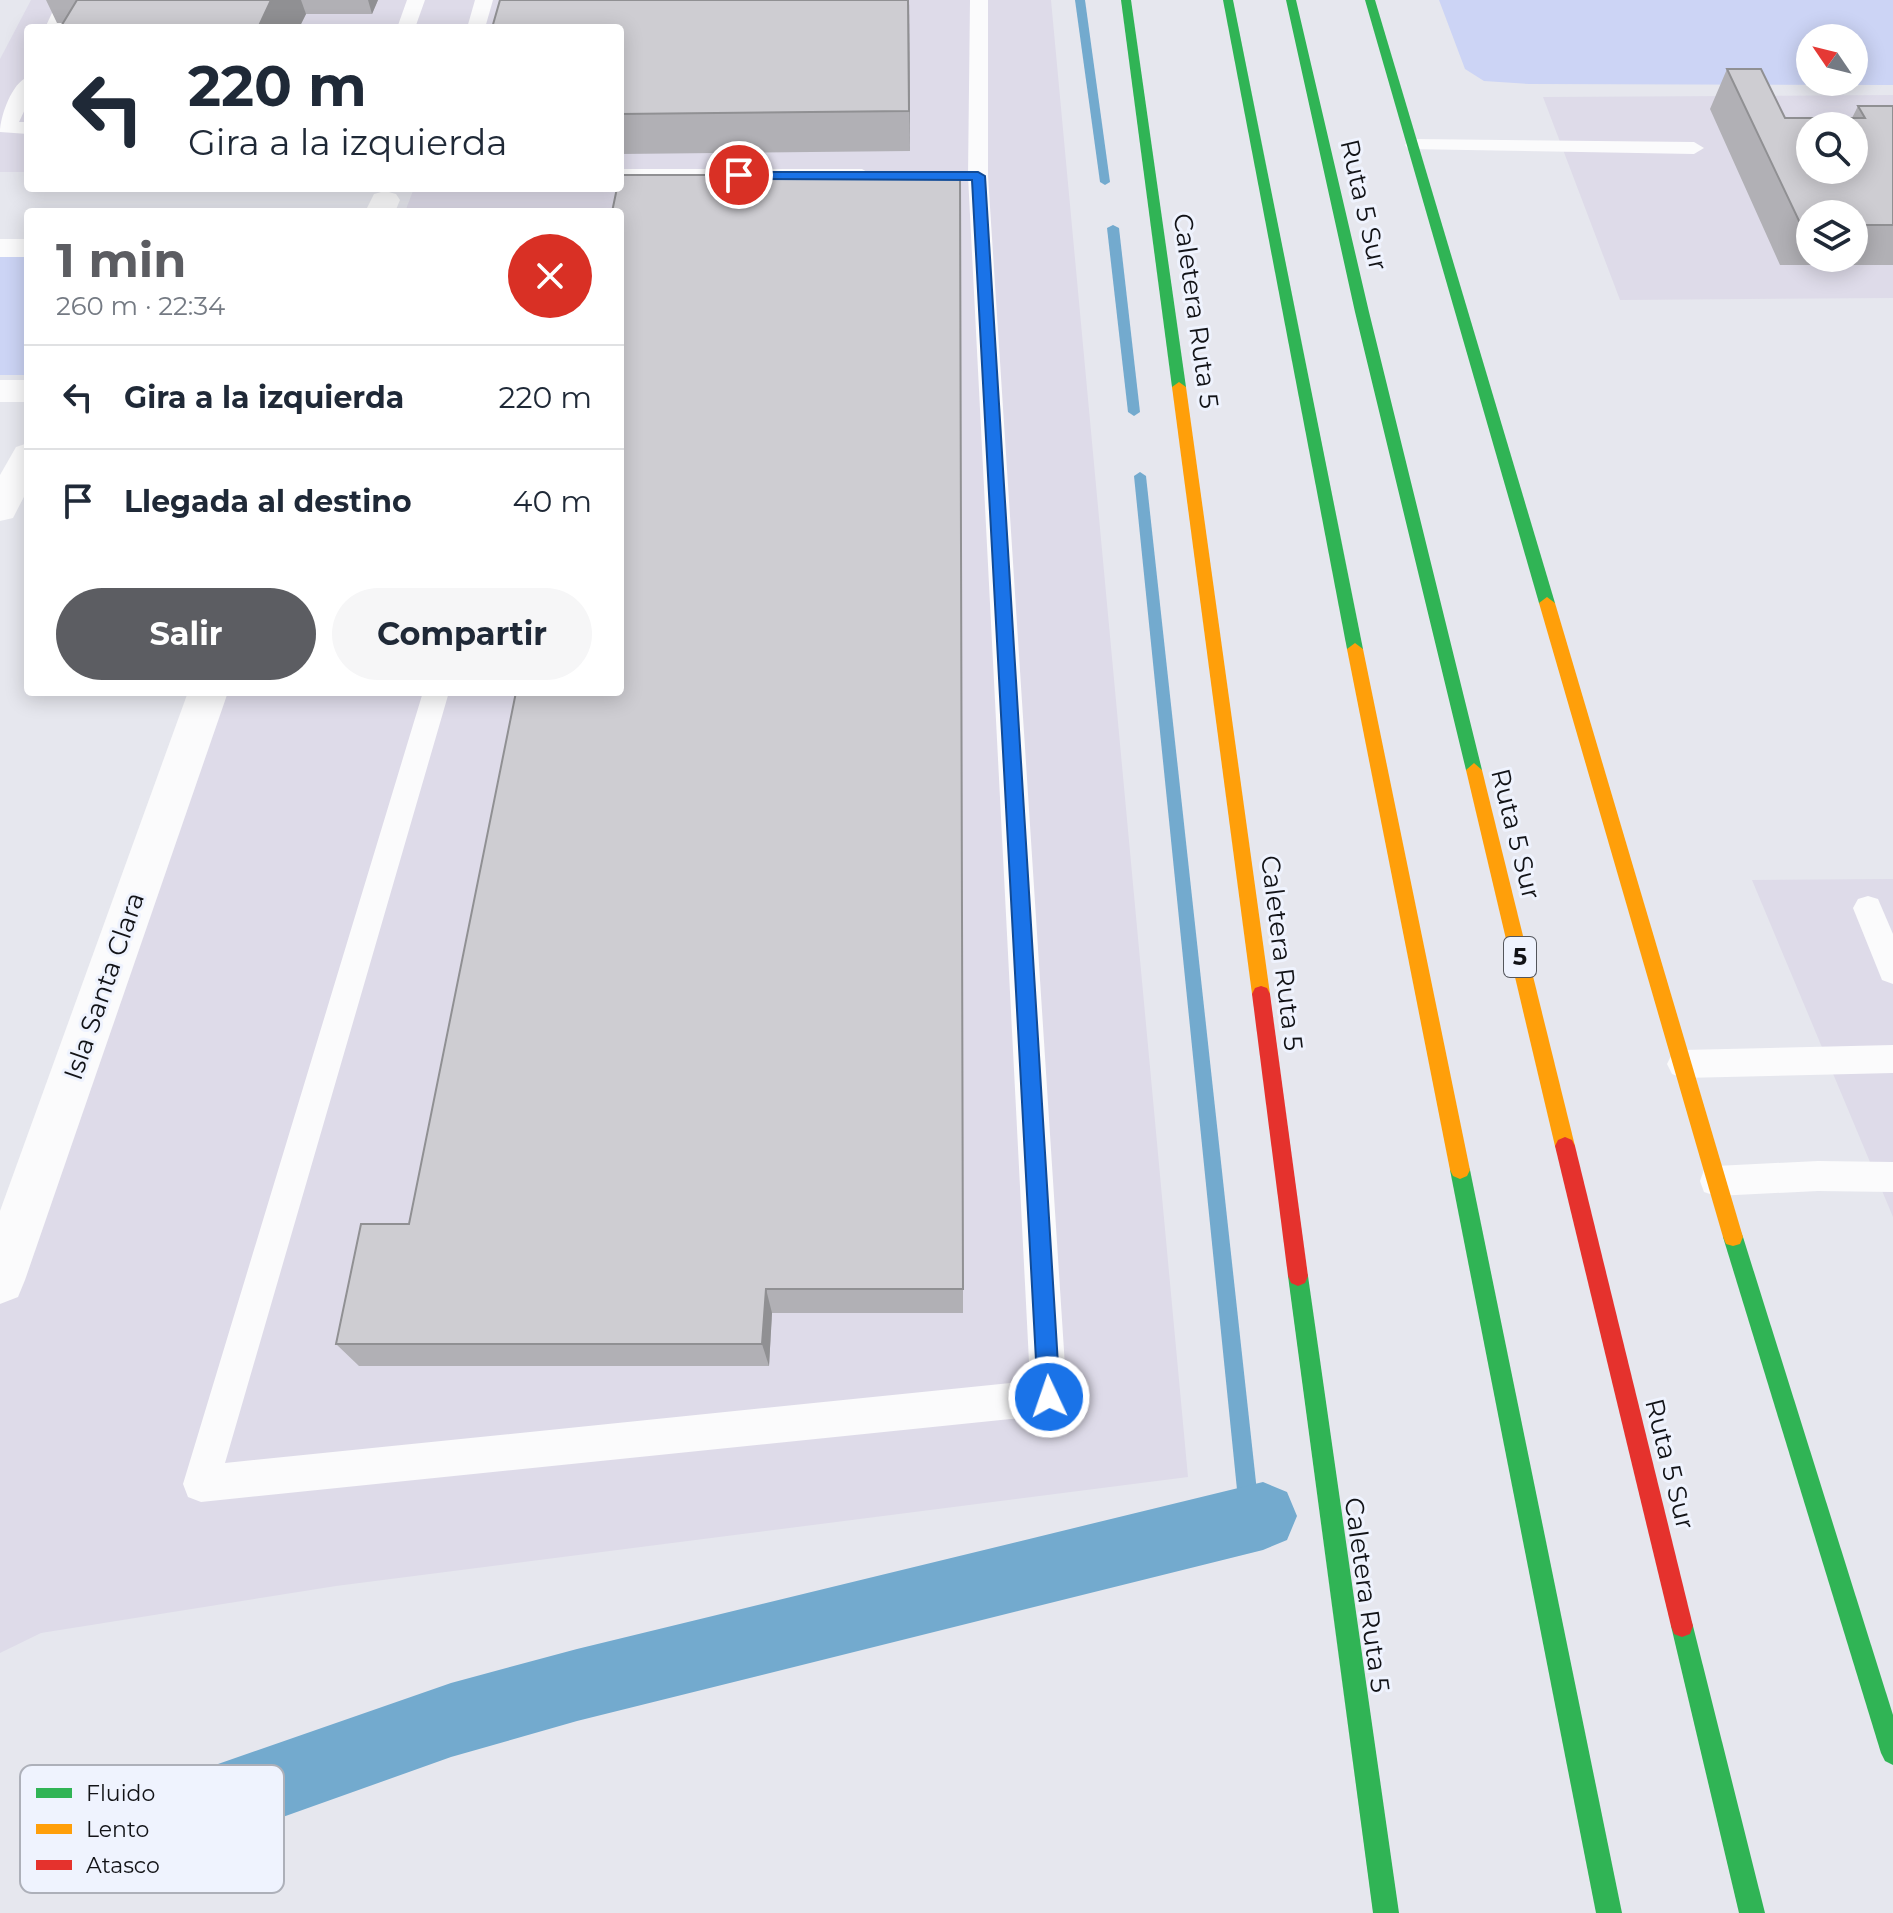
<!DOCTYPE html>
<html lang="es">
<head>
<meta charset="utf-8">
<style>
  :root { --surface:#fff; --page:#f6f6f7; --text:#1f2937; --muted:#747a83; --line:#e0e1e3; --accent:#5c5d62 }
  body { margin:0; font-family:Montserrat,sans-serif; background:var(--page); color:var(--text); height:100vh; display:flex; flex-direction:column; font-size:30px; white-space:nowrap }
  * { box-sizing:border-box; margin:0 }
  p { font-size:26px; color:var(--muted) }
  .icon { flex:none; width:44px; height:44px; fill:none; stroke:currentColor; stroke-width:2; stroke-linecap:round; stroke-linejoin:round }
  .map { position:relative; flex:1; overflow:hidden }
  .details { position:absolute; left:24px; top:208px; width:600px; height:488px; display:flex; flex-direction:column; background:var(--surface); border-radius:8px; box-shadow:0 4px 20px #0003 }
  .details>* { flex:none }
  .top-card { position:absolute; left:24px; top:24px; width:600px; height:168px; border-radius:8px; box-shadow:0 4px 20px #0003; background:#fff; color:var(--text); overflow:hidden }
  .needle { width:52px; rotate:305deg }
  .fabs { position:absolute; left:1796px; top:24px; display:grid; gap:16px }
  .fabs a { display:grid; place-items:center; width:72px; height:72px; border-radius:50%; background:var(--surface); box-shadow:0 4px 20px #0003; font-size:40px }
  .pin { position:absolute; display:grid; place-items:center; width:68px; height:68px; color:#fff; margin:-34px; border:4px solid #fff; border-radius:50%; box-shadow:0 2px 8px #0007 }
  .me { position:absolute; width:88px; margin:-44px; rotate:357deg; stroke-linejoin:round; filter:drop-shadow(0 0 6px #0008) }
  .turn { display:flex; align-items:center; gap:28px; height:168px; padding:0 32px; font-size:36px }
  .turn .icon { width:104px; height:104px; stroke-width:2.5 }
  .turn b { display:block; font-size:56px; line-height:68px }
  .round { display:grid; place-items:center; flex:none; width:84px; height:84px; border-radius:42px; background:var(--page) }
  .summary { display:flex; align-items:center; justify-content:space-between; height:136px; padding:0 32px }
  h1 { font-size:48px; font-weight:700; line-height:60px; color:var(--accent) }
  .action { display:flex; gap:16px; margin-top:auto; padding:16px 32px }
  .action a { flex:1; height:92px; border-radius:48px; background:var(--accent); color:#fff; font-size:32px; font-weight:700; line-height:92px; text-align:center }
  .action a+a { background:var(--page); color:var(--text) }
  ul { padding:0; list-style:none }
  li { display:flex; align-items:center; gap:24px; height:104px; padding:0 32px; border-top:2px solid var(--line) }
  li div { flex:1 }
  li b { display:block; font-size:30px }
  li em { font-style:normal }
  .map>svg:first-child { display:block }
  .industrial { fill:#dedbe9; fill-rule:evenodd }
  .green { fill:#ccd4f5; fill-rule:evenodd }
  .lines { fill:none; stroke-linecap:round; stroke-linejoin:round }
  .stream { fill:#73aace; fill-rule:evenodd }
  .canal { fill:#73aace; fill-rule:evenodd }
  .lane { fill:#fbfbfc; fill-rule:evenodd }
  .street { fill:#fbfbfc; fill-rule:evenodd }
  .fast { fill:#30b455; fill-rule:evenodd }
  .slow { fill:#ff9f0a; fill-rule:evenodd }
  .jam { fill:#e5322d; fill-rule:evenodd }
  .wall { fill:#b1b0b5; fill-rule:evenodd }
  .shaded-wall { fill:#909093 }
  .building { fill:#cecdd2; stroke:#909093; stroke-width:2; fill-rule:evenodd }
  .route { fill:#1a73e8; stroke:#114b97; stroke-width:2 }
  .labels { text-anchor:middle; stroke-width:6; stroke-linejoin:round; paint-order:stroke }
  .shield { fill:#eff3fe; stroke:#54565c; stroke-width:2 }
  .shield-label { font-size:24px; font-weight:bold; fill:#121317 }
  .street-label { font-size:26px; fill:#121317; stroke:#eff3fe }
  .key { fill:#eff3fe; stroke:#adb0b9; stroke-width:2 }
  .key-label { font-size:22px; fill:#121317 }
</style>
</head>
<body>
<div class="map">
<svg width="1893" height="1913" viewBox="0 0 1893 1913">
  <rect width="100%" height="100%" fill="#e6e7ee"/>
  <g class="industrial">
    <polygon points="31,0 1051,0 1188,1477 336,1586 41,1633 0,1653 0,1273 222,692 620,692 620,212 405,212 414,188 620,188 620,28 28,28 28,172 0,172 0,59"/>
    <path d="M1893,95V298L1620,300L1543,97ZM1810,126H1854V170H1810ZM1810,214H1854V258H1810Z"/>
    <polygon points="1893,879 1893,1217 1752,880"/>
  </g>
  <g class="green">
    <path d="M1439,0H1893V85L1529,84L1484,81L1465,69ZM1810,38H1854V82H1810Z"/>
    <polygon points="28,253 28,375 0,375 0,254"/>
  </g>
  <g class="lines">
    <g class="stream">
      <polygon points="1075,0 1085,0 1110,182 1105,185 1100,182"/>
      <polygon points="1113,225 1119,228 1140,412 1134,416 1128,412 1107,228"/>
      <polygon points="1140,472 1146,476 1260,1519 1257,1526 1250,1529 1243,1526 1240,1519 1134,476"/>
    </g>
    <polygon class="canal" points="1263,1482 1287,1492 1297,1516 1287,1540 1263,1550 577,1721 451,1757 224,1838 110,1886 83,1875 72,1848 83,1821 218,1764 451,1683 577,1649"/>
    <g class="lane">
      <polygon points="58,0 76,0 63,28 45,28"/>
      <polygon points="407,0 425,0 415,28 397,28"/>
      <polygon points="475,0 493,0 485,28 467,28"/>
      <polygon points="970,0 988,0 988,176 1067,1397 1062,1410 1049,1415 201,1502 188,1497 183,1484 423,692 449,692 225,1463 1030,1381 968,176"/>
      <path d="M28,77V103L19,122H28V134L0,132C0,117 12,82 28,77Z"/>
      <polygon points="1415,139 1694,142 1704,148 1694,154 1408,149 1405,145 1408,141"/>
      <polygon points="620,169 862,169 872,175 862,181 620,181"/>
      <polygon points="1868,896 1878,899 1893,934 1893,984 1882,980 1853,908 1858,899"/>
      <polygon points="1893,1045 1893,1073 1683,1078 1672,1074 1667,1064 1672,1054 1683,1050"/>
      <polygon points="1818,1161 1893,1162 1893,1192 1818,1191 1716,1196 1704,1192 1700,1181 1704,1170 1716,1166"/>
    </g>
    <g class="street">
      <polygon points="385,191 396,194 400,200 395,212 365,212 374,194"/>
      <rect x="0" y="239" width="28" height="18"/>
      <rect x="0" y="380" width="28" height="22"/>
      <polygon points="28,443 28,489 13,518 0,521 0,475 16,447"/>
      <polygon points="188,692 228,692 25,1280 18,1297 0,1304 0,1211"/>
    </g>
    <g class="fast">
      <polygon points="1121,0 1131,0 1186,387 1179,392 1172,387"/>
      <polygon points="1223,0 1233,0 1363,649 1355,655 1347,649"/>
      <polygon points="1286,0 1296,0 1369,312 1482,770 1474,777 1466,770 1355,312"/>
      <polygon points="1365,0 1375,0 1555,603 1552,607 1542,607 1539,603"/>
      <polygon points="1460,1161 1467,1164 1470,1170 1622,1913 1596,1913 1450,1170 1453,1164"/>
      <polygon points="1733,1228 1740,1230 1743,1237 1893,1715 1893,1765 1885,1761 1881,1753 1723,1237 1726,1230"/>
      <polygon points="1298,1266 1305,1269 1308,1276 1399,1913 1373,1913 1288,1276 1291,1269"/>
      <polygon points="1682,1615 1690,1618 1693,1626 1765,1913 1739,1913 1671,1626 1674,1618"/>
    </g>
    <g class="slow">
      <polygon points="1179,382 1186,387 1270,994 1267,1000 1261,1002 1255,1000 1252,994 1172,387"/>
      <polygon points="1547,597 1555,603 1743,1237 1740,1244 1733,1246 1726,1244 1723,1237 1539,603"/>
      <polygon points="1355,643 1363,649 1470,1170 1467,1176 1460,1179 1453,1176 1450,1170 1347,649"/>
      <polygon points="1474,763 1482,770 1575,1146 1572,1152 1565,1155 1558,1152 1555,1146 1466,770"/>
    </g>
    <g class="jam">
      <polygon points="1261,986 1267,988 1270,994 1308,1276 1305,1283 1298,1286 1291,1283 1288,1276 1252,994 1255,988"/>
      <polygon points="1565,1137 1572,1140 1575,1146 1693,1626 1690,1634 1682,1637 1674,1634 1671,1626 1555,1146 1558,1140"/>
    </g>
  </g>
  <g class="wall">
    <polygon points="46,0 378,0 372,14 306,14 299,28 60,28 63,23 57,23"/>
    <polygon points="909,0 910,151 620,154 620,28"/>
    <path d="M1727,69L1785,118H1852L1858,106H1893V265H1780L1710,109ZM1810,214H1854V258H1810Z"/>
    <polygon points="409,1224 963,1289 963,1313 772,1313 769,1366 359,1366 336,1344"/>
  </g>
  <g class="shaded-wall">
    <polygon points="271,0 301,0 306,14 299,28 258,28"/>
    <polygon points="368,0 378,0 372,14"/>
    <polygon points="908,0 909,0 910,151 909,111"/>
    <polygon points="766,1289 772,1313 769,1366 762,1344"/>
  </g>
  <g class="building">
    <polygon points="77,0 271,0 258,28 60,28"/>
    <polygon points="500,0 908,0 909,111 620,114 620,28 492,28"/>
    <path d="M1727,69H1761L1785,118H1865L1858,106H1893V225H1854V214H1810V225H1801ZM1810,126H1854V170H1810Z"/>
    <polygon points="620,175 960,175 963,1289 766,1289 762,1344 336,1344 361,1224 409,1224 516,692 620,692 620,212 612,212 617,188 620,188"/>
  </g>
  <polygon class="route" points="735,172 978,172 985,176 1060,1397 1057,1405 1049,1408 1042,1405 1038,1397 972,180 739,179 733,175"/>
  <g class="labels">
    <rect class="shield" x="1504" y="937" width="32" height="40" rx="6"/>
    <g class="shield-label">
      <text x="1520" y="965">5</text>
    </g>
    <g class="street-label">
      <text transform="translate(1364 205) rotate(77)" y="9">Ruta 5 Sur</text>
      <text transform="translate(1196 311) rotate(82)" y="9">Caletera Ruta 5</text>
      <text transform="translate(1516 834) rotate(76)" y="9">Ruta 5 Sur</text>
      <text transform="translate(1282 953) rotate(83)" y="9">Caletera Ruta 5</text>
      <text transform="translate(104 986) rotate(-71)" y="9">Isla Santa Clara</text>
      <text transform="translate(1670 1464) rotate(76)" y="9">Ruta 5 Sur</text>
      <text transform="translate(1367 1595) rotate(82)" y="9">Caletera Ruta 5</text>
    </g>
  </g>
  <rect x="20" y="1765" width="264" height="128" rx="12" class="key"/>
  <rect x="36" y="1788" width="36" height="10" fill="#30b455"/>
  <rect x="36" y="1824" width="36" height="10" fill="#ff9f0a"/>
  <rect x="36" y="1860" width="36" height="10" fill="#e5322d"/>
  <g class="key-label">
    <text x="86" y="1801">Fluido</text>
    <text x="86" y="1837">Lento</text>
    <text x="86" y="1873">Atasco</text>
  </g>
</svg>
<div class="fabs">
<a><svg class="needle" viewBox="-14 -14 28 28"><path d="M0-13l5 13h-10z" fill="#e53935"/><path d="M0 13l5-13h-10z" fill="#747a83"/></svg></a>
<a><svg class="icon" aria-label="search" viewBox="0 0 24 24"><circle cx="10" cy="10" r="6"/><path d="M15 15l6 6"/></svg></a>
<a><svg class="icon" aria-label="layers" viewBox="0 0 24 24"><path d="M12 4l9 5-9 5-9-5zM3 14l9 5 9-5"/></svg></a>
</div>
<div class="pin" style="left:739px;top:175px;background:#d93025"><svg class="icon" aria-label="arrive" viewBox="0 0 24 24"><path d="M6 21V4h12l-3 4 3 4H6"/></svg></div>
<svg class="me" style="left:1049px;top:1397px" viewBox="-20 -20 40 40"><circle r="17" fill="#1a73e8" stroke="#fff" stroke-width="3"/><path d="M0-11L8 9 0 5-8 9z" fill="#fff"/></svg>
<div class="top-card">
<div class="turn"><svg class="icon" aria-label="left" viewBox="0 0 24 24"><path d="M17 20v-9H6M10 6l-5 5 5 5"/></svg><div><b>220 m</b>Gira a la izquierda</div></div>
</div>
<section class="details">
<div class="summary"><div><h1>1 min</h1><p>260 m · 22:34</p></div><a class="round" style="background:#d93025;color:#fff"><svg class="icon" aria-label="close" viewBox="0 0 24 24"><path d="M6 6l12 12M18 6L6 18"/></svg></a></div>
<ul>
<li><svg class="icon" aria-label="left" viewBox="0 0 24 24"><path d="M17 20v-9H6M10 6l-5 5 5 5"/></svg><div><b>Gira a la izquierda</b></div><em>220 m</em></li>
<li><svg class="icon" aria-label="arrive" viewBox="0 0 24 24"><path d="M6 21V4h12l-3 4 3 4H6"/></svg><div><b>Llegada al destino</b></div><em>40 m</em></li>
</ul>
<div class="action"><a>Salir</a><a>Compartir</a></div>
</section>
</div>
</body>
</html>
